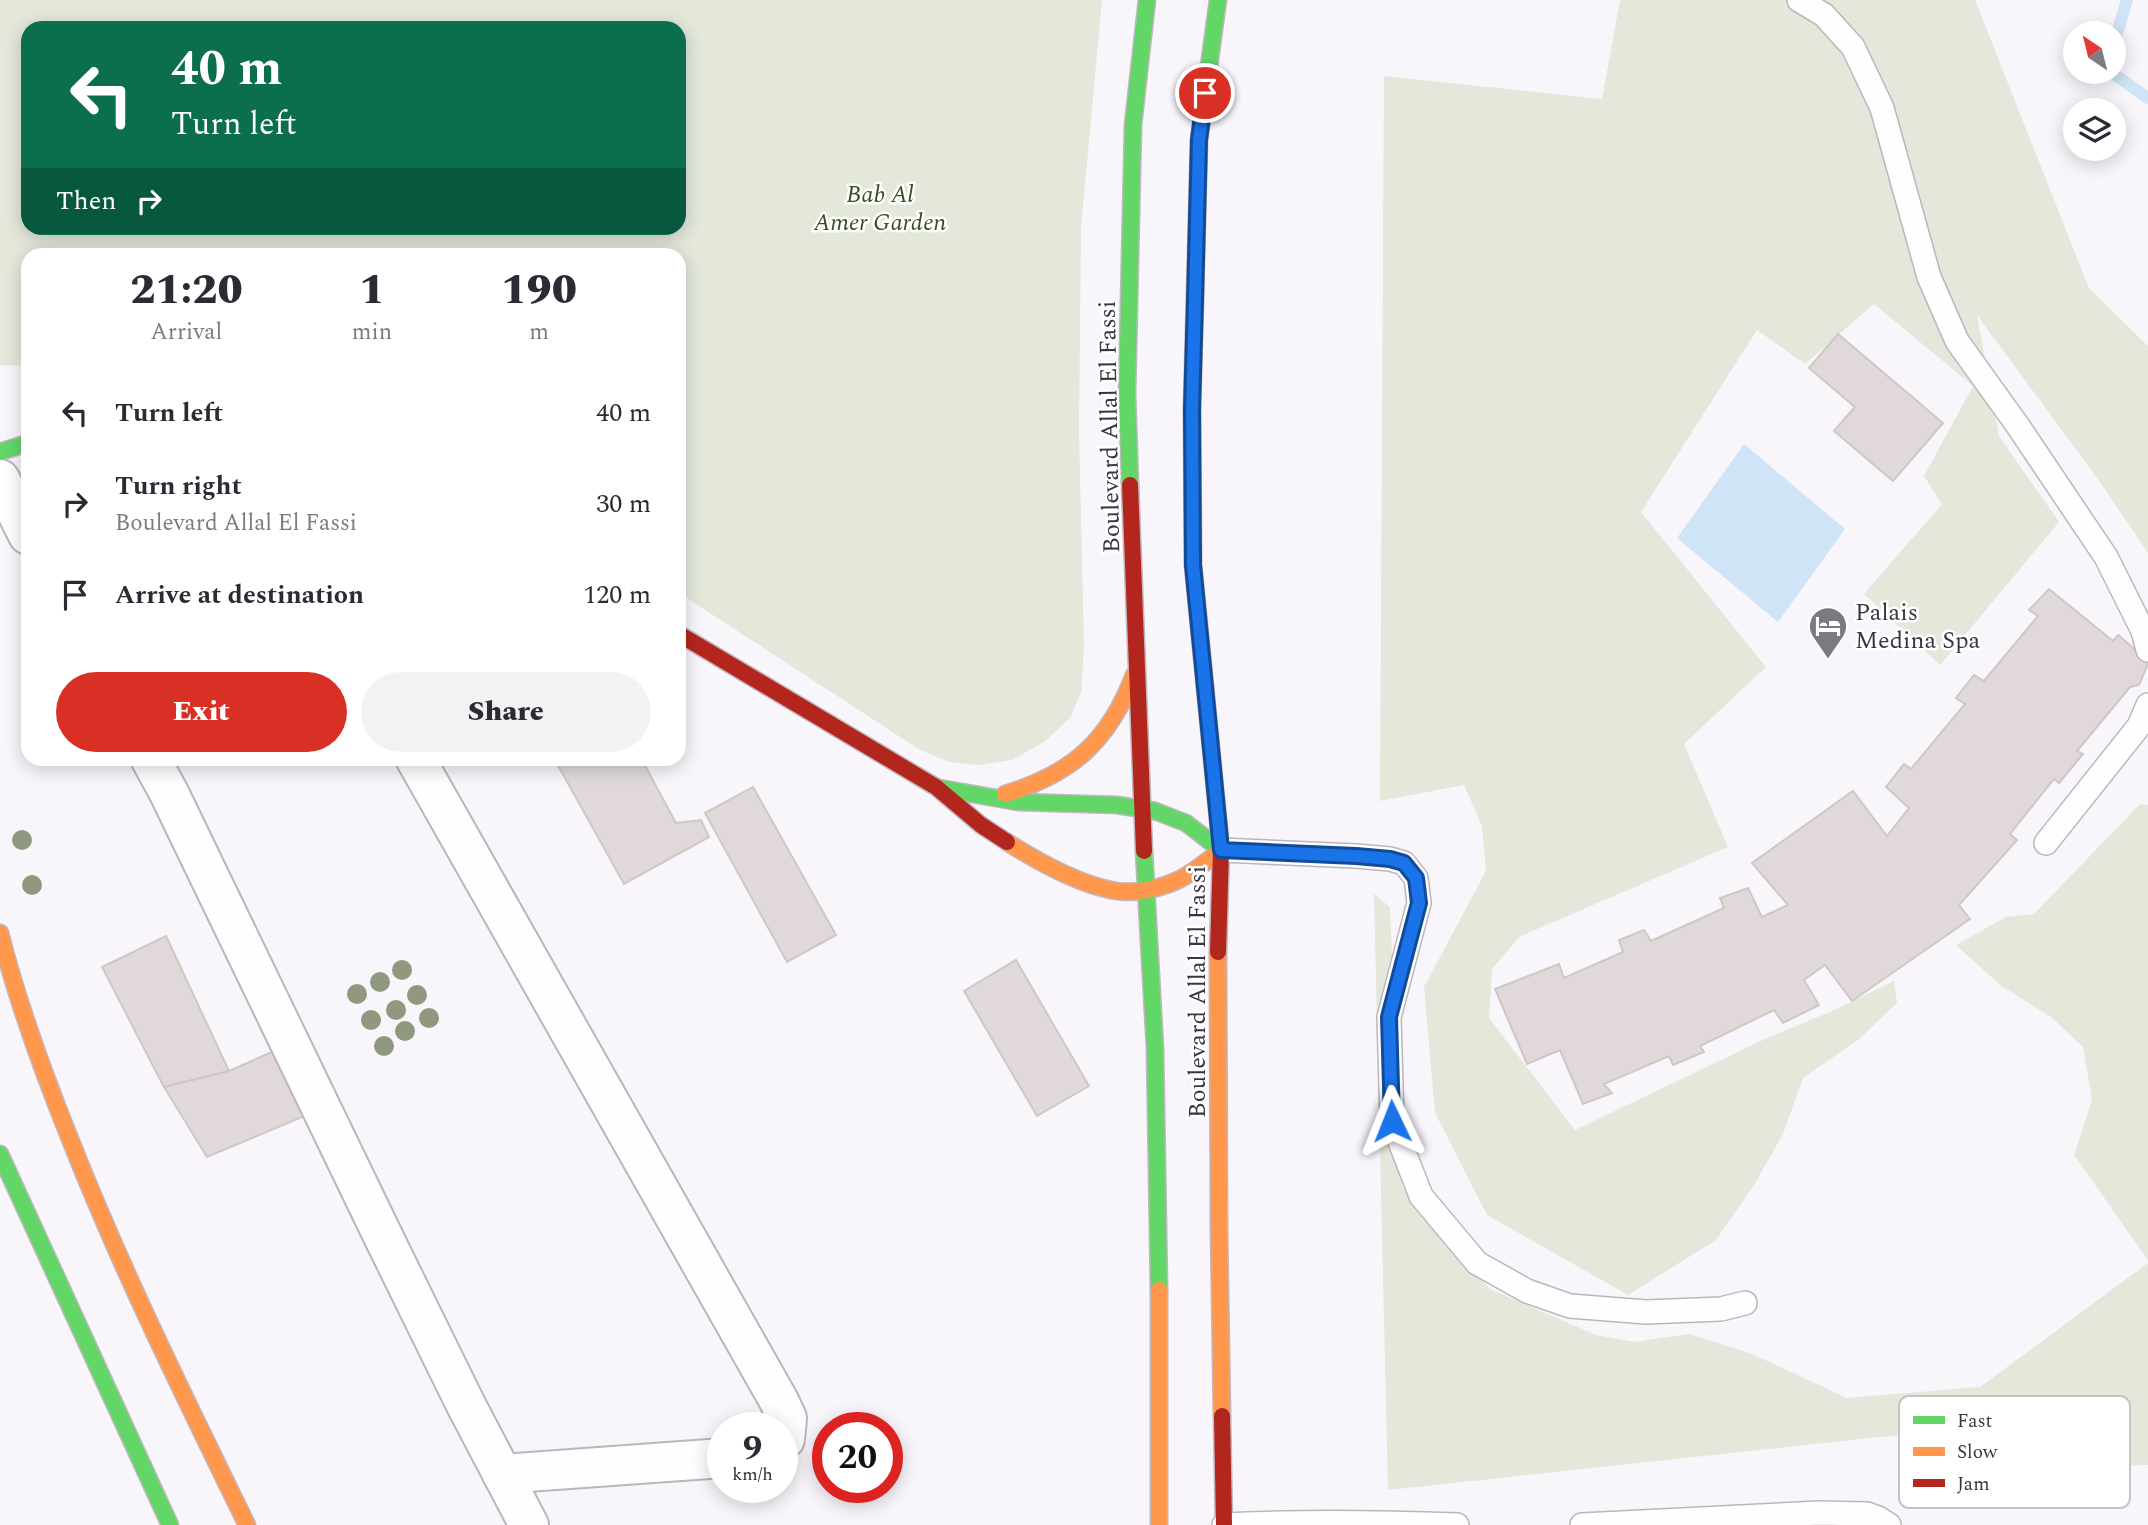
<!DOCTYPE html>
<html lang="en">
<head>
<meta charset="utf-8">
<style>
  :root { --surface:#fff; --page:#f2f2f3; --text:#2b2b33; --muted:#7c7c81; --accent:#d93025 }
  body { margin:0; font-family:Spectral,serif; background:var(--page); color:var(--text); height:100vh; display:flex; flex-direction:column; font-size:26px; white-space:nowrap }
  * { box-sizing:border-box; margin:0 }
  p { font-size:23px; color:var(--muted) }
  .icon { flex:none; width:38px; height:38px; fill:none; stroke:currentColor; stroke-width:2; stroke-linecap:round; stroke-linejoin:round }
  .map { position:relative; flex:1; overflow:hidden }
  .details { position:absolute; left:21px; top:248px; width:665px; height:518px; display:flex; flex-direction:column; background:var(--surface); border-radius:21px; box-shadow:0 4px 18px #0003 }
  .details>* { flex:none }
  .hud { position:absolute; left:21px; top:21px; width:665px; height:214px; border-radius:21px; box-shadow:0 4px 18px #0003; background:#0b6e4f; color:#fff; overflow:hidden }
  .needle { width:46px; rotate:325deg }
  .controls { position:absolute; left:2063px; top:21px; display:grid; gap:14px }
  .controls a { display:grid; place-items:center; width:63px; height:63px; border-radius:50%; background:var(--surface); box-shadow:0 4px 18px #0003; font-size:35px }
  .speed { position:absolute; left:707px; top:1412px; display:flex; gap:14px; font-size:35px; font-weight:700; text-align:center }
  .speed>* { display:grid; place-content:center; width:91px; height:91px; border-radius:50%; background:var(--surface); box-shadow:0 4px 18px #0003; line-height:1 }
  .speed small { font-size:18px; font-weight:400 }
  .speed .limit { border:10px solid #d22; background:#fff; color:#111 }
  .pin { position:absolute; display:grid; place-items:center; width:60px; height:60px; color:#fff; margin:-30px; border:4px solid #fff; border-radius:50%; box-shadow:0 2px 7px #0007 }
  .me { position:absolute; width:77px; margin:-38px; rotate:358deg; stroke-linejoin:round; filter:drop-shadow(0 0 5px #0008) }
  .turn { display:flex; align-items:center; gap:24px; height:147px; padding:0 35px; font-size:32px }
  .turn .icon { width:91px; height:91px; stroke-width:2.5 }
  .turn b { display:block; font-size:49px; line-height:60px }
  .then { display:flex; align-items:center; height:66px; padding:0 35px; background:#0003; gap:14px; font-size:26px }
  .eta { display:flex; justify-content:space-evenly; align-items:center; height:119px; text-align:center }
  .eta b { font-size:42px; font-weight:800; line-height:49px }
  .primary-button { display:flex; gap:14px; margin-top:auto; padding:14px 35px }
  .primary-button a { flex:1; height:80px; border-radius:42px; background:var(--accent); color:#fff; font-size:28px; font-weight:800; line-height:80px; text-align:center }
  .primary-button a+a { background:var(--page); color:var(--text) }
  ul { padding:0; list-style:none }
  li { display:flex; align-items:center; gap:21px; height:91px; padding:0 35px }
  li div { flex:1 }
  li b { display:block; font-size:26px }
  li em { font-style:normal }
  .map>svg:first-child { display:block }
  .green { fill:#e3e8db; fill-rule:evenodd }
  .water { fill:#cfe4f6 }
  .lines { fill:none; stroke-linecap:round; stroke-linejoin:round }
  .stream { stroke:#cfe4f6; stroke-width:12 }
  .building { fill:#e1d9d9; stroke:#cec7c6; stroke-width:2 }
  .lane-casing { stroke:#b9b6be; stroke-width:26 }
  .street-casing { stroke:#b9b6be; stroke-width:42 }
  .fast-casing { stroke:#c2b7bf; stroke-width:19 }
  .slow-casing { stroke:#c2b7bf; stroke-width:19 }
  .jam-casing { stroke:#c2b7bf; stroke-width:19 }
  .lane { stroke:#fefefe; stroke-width:23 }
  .street { stroke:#fefefe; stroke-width:38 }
  .fast { stroke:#63d668; stroke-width:16 }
  .slow { stroke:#ff974d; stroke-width:16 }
  .jam { stroke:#b3261e; stroke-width:16 }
  .tree { fill:#909880 }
  .route-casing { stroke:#114b97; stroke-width:18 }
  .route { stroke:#1a73e8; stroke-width:12 }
  .labels { text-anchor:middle; stroke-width:5; stroke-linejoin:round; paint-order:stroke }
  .park-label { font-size:24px; font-style:italic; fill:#3a4c1b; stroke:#fff }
  .street-label { font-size:24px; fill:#393642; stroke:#fff }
  .poi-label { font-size:24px; fill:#393642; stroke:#fff; text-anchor:start }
  .key { fill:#fff; stroke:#c4c3c6; stroke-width:2 }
  .key-label { font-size:19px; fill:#393642 }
</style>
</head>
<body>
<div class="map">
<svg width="2148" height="1525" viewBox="0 0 2148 1525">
  <rect width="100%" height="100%" fill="#f8f6fb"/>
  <g class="green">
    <path d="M0,0H1102L1081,228L1079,432L1084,647L1081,693L1070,718L1044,742L1012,760L978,765L949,762L920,750L679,593V256H28V366L0,365ZM28,28H679V228H28Z"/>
    <polygon points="1620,0 1975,0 2089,288 2148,346 2148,553 2100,482 1977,315 1999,436 2059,522 1940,665 1864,594 1942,504 1924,476 1973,386 1874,304 1805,364 1757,330 1641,512 1766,667 1684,744 1728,847 1519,937 1492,969 1489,1018 1575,1130 1767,1038 1832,1011 1894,981 1897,1003 1858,1040 1803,1078 1783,1134 1754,1185 1716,1240 1628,1295 1487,1215 1435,1113 1424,987 1486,871 1482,826 1464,785 1380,801 1384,76 1602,99"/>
    <polygon points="2140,804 2148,805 2148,1260 2074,1155 2092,1100 2083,1047 2051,1017 2000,985 1956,945 2006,917 2034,914"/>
    <polygon points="1374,894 1390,907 1402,1187 1490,1289 1596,1335 1634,1342 1689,1334 1750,1353 1847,1398 1980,1387 2148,1263 2148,1465 1942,1471 1917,1433 1388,1490"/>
  </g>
  <polygon class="water" points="1744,444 1845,529 1778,622 1677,538"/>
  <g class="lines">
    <g class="stream">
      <polyline points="2114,43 2127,0"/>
      <polyline points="2111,72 2148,98"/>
    </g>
  </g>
  <g class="building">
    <polygon points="1838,334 1943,423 1893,481 1834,431 1855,407 1809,368"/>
    <polygon points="2049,589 2113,641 2118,635 2148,661 2148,664 2139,685 2130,687 2077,751 2083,754 2059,783 2054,779 2010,834 2017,840 1959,905 1970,919 1852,1001 1825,965 1804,980 1819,1005 1783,1023 1774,1010 1700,1046 1704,1052 1673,1065 1669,1056 1604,1084 1612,1093 1583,1104 1560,1050 1527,1064 1495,989 1559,964 1564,978 1623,952 1619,940 1644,930 1651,941 1724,908 1720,898 1748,888 1762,917 1788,905 1752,863 1853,791 1887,836 1909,808 1886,787 1904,764 1911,769 1965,704 1956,698 1974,675 1984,681 2038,616 2029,610"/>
    <polygon points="555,760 642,760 676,823 701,820 709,837 624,884"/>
    <polygon points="753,787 836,935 787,962 705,813"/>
    <polygon points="166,936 229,1071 164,1087 102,967"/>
    <polygon points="1016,960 1089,1086 1037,1116 964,991"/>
    <polygon points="281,1048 314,1112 207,1157 164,1087 229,1071"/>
  </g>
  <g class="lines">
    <g class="lane-casing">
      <g id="lane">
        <polyline points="1799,0 1824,15 1853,47 1882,108 1929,277 1957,341 2018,426 2106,557 2143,631 2148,650"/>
        <polyline points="2046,843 2139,726 2148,705"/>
        <polyline points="1221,850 1356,856 1390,859 1404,863 1416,878 1419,903 1389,1017 1392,1121 1421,1196 1477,1263 1527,1291 1570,1306 1646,1312 1721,1309 1745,1303"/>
        <path d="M1224,1525C1301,1521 1380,1522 1457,1525"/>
        <polyline points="1582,1525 1819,1513 1867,1514 1878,1518 1889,1525"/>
      </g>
    </g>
    <g class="street-casing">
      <g id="street">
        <polyline points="0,479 28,535"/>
        <polyline points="151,760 169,793 382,1234 466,1405 529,1525"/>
        <polyline points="416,760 779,1401 787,1418 785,1439 782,1441"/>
        <polyline points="502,1474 723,1458"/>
      </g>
    </g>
    <g class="fast-casing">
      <g id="fast">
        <polyline points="0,452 28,443"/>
        <polyline points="1130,485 1127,394 1133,125 1147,0"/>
        <polyline points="1205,687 1193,565 1192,409 1199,140 1218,0"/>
        <polyline points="939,788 1018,802 1117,805 1155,811 1186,823 1221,850"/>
        <polyline points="1144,851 1155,1048 1159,1290"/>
        <polyline points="0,1154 170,1525"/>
      </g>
    </g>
    <g class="slow-casing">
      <g id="slow">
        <path d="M1005,794C1072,774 1109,741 1134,675"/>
        <path d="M1007,842C1037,861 1077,883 1111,890C1131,895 1158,889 1176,881C1192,874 1207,861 1221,850"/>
        <path d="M0,933C18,1004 43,1072 70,1139C122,1271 185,1398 247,1525"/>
        <polyline points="1218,952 1219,1230 1222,1416"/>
        <polyline points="1159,1525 1159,1290"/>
      </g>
    </g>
    <g class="jam-casing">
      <g id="jam">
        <polyline points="1130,485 1144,851"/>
        <polyline points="679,634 936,787 981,825 1007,842"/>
        <polyline points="1205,687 1221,850 1218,952"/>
        <polyline points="1222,1416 1224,1525"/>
      </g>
    </g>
    <use href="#lane" class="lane"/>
    <use href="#street" class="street"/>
    <use href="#fast" class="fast"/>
    <use href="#slow" class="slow"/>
    <use href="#jam" class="jam"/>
  </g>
  <g class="tree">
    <circle cx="22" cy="840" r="10"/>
    <circle cx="32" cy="885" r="10"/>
    <circle cx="402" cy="970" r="10"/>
    <circle cx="380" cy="982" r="10"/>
    <circle cx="357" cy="994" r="10"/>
    <circle cx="417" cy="995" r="10"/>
    <circle cx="396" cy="1010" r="10"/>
    <circle cx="429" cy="1018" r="10"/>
    <circle cx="371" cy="1020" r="10"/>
    <circle cx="405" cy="1031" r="10"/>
    <circle cx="384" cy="1046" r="10"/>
  </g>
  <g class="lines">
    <g class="route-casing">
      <polyline id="route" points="1205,93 1199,140 1195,301 1192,409 1193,565 1221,850 1356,856 1390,859 1404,863 1416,878 1419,903 1389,1017 1392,1121"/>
    </g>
    <use href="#route" class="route"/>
  </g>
  <defs>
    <g id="hotel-pin" transform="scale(2.0125)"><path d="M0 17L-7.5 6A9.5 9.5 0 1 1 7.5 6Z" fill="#7c7983" stroke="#fff"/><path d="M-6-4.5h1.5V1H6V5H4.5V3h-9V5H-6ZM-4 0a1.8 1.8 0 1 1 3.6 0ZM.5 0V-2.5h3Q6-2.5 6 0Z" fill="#fff"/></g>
  </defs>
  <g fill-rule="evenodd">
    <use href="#hotel-pin" x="1828" y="626"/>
  </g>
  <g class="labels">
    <g class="park-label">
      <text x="880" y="202">Bab Al<tspan x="880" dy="28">Amer Garden</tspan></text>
    </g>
    <g class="street-label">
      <text transform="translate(1109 427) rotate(-91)" y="8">Boulevard Allal El Fassi</text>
      <text transform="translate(1197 992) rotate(-90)" y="8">Boulevard Allal El Fassi</text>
    </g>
    <g class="poi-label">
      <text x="1855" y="620">Palais<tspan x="1855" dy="28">Medina Spa</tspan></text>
    </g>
  </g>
  <rect x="1899" y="1396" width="231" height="112" rx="10" class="key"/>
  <rect x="1913" y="1416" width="32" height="8" fill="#63d668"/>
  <rect x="1913" y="1447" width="32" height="9" fill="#ff974d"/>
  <rect x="1913" y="1479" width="32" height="8" fill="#b3261e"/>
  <g class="key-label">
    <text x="1957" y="1427">Fast</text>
    <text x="1957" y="1458">Slow</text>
    <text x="1957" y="1490">Jam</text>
  </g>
</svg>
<div class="controls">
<a><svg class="needle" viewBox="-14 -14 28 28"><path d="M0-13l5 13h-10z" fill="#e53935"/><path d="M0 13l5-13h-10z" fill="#7c7c81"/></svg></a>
<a><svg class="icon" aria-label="layers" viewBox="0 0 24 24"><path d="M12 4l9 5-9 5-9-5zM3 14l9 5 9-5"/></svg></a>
</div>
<div class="speed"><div>9<small>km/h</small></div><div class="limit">20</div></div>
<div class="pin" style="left:1205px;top:93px;background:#d93025"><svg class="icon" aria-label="arrive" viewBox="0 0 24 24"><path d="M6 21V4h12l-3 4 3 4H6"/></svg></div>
<svg class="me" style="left:1392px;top:1121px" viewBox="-20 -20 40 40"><path d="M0-17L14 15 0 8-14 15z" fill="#1a73e8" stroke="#fff" stroke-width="4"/></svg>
<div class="hud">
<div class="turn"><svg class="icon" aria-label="left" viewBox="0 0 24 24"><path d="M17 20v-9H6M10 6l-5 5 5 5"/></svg><div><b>40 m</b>Turn left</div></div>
<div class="then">Then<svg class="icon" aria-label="right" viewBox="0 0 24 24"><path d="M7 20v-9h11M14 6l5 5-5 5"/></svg></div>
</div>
<section class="details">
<div class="eta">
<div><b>21:20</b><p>Arrival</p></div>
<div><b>1</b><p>min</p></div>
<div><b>190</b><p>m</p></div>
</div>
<ul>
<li><svg class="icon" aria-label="left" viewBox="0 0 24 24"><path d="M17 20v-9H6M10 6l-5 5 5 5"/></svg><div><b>Turn left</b></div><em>40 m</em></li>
<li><svg class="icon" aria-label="right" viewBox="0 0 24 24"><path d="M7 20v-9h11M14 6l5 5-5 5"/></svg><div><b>Turn right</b><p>Boulevard Allal El Fassi</p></div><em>30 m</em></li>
<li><svg class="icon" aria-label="arrive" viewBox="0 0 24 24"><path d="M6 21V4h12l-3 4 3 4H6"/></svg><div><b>Arrive at destination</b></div><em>120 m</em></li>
</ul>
<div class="primary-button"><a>Exit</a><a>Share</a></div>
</section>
</div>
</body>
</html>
